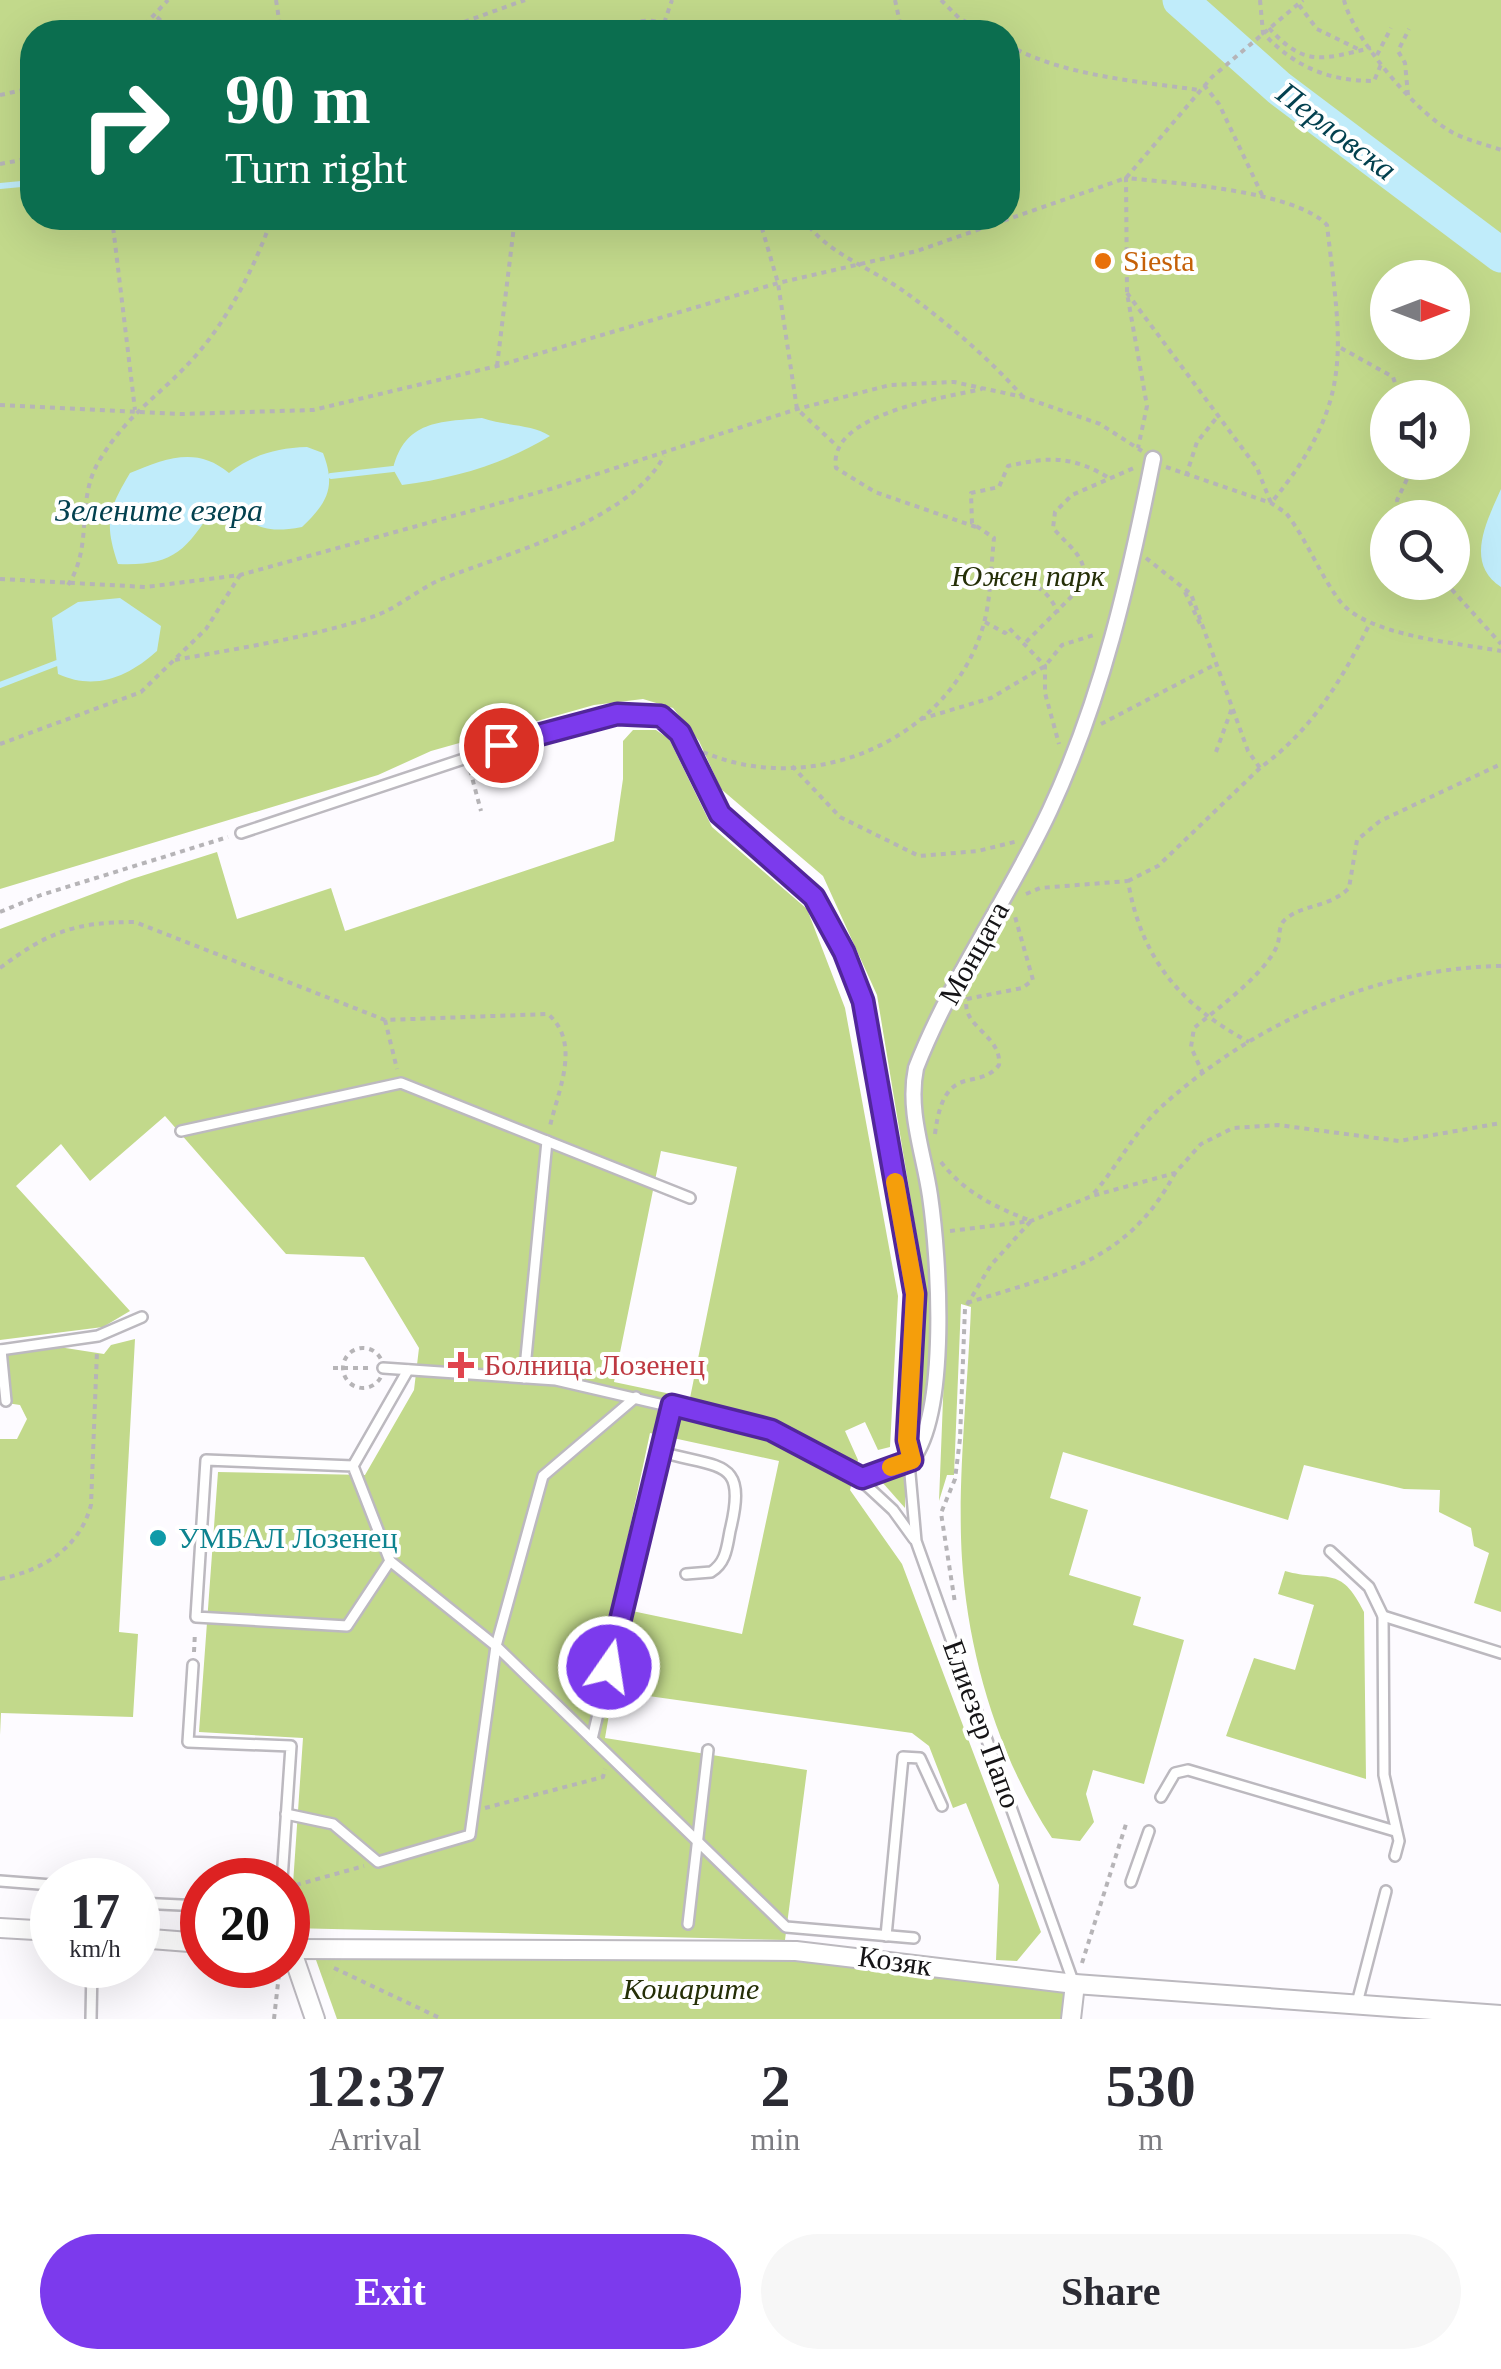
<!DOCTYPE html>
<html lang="en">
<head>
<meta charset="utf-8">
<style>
  :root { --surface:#fff; --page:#f7f7f7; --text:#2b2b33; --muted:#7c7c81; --accent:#7c3aed }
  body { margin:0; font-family:Georgia,serif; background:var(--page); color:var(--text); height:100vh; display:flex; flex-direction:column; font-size:38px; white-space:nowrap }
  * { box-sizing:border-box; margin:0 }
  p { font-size:32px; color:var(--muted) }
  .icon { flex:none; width:55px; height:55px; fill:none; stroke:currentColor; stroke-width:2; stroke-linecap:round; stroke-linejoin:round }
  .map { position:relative; height:2019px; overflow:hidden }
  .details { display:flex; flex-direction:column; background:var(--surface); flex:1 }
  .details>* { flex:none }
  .top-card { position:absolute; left:20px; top:20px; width:1000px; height:210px; border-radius:40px; box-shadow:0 10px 40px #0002; background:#0b6e4f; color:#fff; overflow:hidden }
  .needle { width:65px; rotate:90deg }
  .controls { position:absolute; left:1370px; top:260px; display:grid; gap:20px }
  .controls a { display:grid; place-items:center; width:100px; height:100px; border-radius:50%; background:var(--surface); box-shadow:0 10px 40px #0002; font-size:50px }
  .speed { position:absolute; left:30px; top:1858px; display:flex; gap:20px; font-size:50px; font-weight:700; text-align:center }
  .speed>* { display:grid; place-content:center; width:130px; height:130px; border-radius:50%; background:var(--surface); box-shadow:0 10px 40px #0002; line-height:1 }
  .speed small { font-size:25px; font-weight:400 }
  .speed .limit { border:15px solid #d22; background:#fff; color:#111 }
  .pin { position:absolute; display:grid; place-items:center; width:85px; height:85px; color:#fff; margin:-42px; border:5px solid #fff; border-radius:50%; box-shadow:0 2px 10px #0007 }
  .me { position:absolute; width:110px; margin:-55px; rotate:13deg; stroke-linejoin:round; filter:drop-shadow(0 0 8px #0008) }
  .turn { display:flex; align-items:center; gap:35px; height:210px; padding:0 40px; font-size:45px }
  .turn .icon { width:130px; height:130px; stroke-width:2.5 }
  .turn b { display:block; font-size:70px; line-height:85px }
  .eta { display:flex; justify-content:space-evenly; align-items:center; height:170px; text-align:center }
  .eta b { font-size:60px; font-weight:800; line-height:70px }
  .action { display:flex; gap:20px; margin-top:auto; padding:20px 40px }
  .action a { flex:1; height:115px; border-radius:60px; background:var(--accent); color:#fff; font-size:40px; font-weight:800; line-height:115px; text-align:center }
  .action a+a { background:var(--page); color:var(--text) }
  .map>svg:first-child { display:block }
  .green { fill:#c2d98b; fill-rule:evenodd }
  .water { fill:#c0ecfa }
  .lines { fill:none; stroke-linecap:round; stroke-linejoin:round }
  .stream { stroke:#c0ecfa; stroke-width:6 }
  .river { stroke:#c0ecfa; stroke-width:35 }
  .service-casing { stroke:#bcb9bf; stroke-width:14 }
  .pedestrian-casing { stroke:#bcb9bf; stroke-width:19 }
  .minor-casing { stroke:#bcb9bf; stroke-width:22 }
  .path { stroke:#b6b4b7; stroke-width:4; stroke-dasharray:5 5; stroke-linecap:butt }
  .service { stroke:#fff; stroke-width:9 }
  .pedestrian { stroke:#fff; stroke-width:14 }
  .minor { stroke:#fff; stroke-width:18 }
  .route-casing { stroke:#51269a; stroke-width:25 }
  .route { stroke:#7c3aed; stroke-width:18 }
  .slow { stroke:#f59e0b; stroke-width:18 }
  .food-dot { fill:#e8710a; stroke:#fff; stroke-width:4 }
  .health-dot { fill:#e0444e; stroke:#fff; stroke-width:4 }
  .culture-dot { fill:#0f9aa8; stroke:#fff; stroke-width:4 }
  .labels { text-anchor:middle; stroke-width:8; stroke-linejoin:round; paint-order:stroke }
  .food-label { font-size:30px; fill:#c56008; stroke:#fff; text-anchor:start }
  .park-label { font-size:30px; font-style:italic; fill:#252f07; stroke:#fff }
  .street-label { font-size:30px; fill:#151416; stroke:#fff }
  .health-label { font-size:30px; fill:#be3a42; stroke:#fff; text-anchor:start }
  .culture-label { font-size:30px; fill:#0d838f; stroke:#fff; text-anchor:start }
  .water-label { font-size:32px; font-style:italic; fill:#03414f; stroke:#fff }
</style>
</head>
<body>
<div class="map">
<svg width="1501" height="2019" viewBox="0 0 1501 2019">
  <rect width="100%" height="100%" fill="#fdfbff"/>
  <g class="green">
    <path d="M0,0H1501V1612L1474,1603L1489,1553L1474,1546L1471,1528L1439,1512L1440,1490L1404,1489L1304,1465L1288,1520L1063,1452L1050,1498L1088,1510L1069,1575L1141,1597L1133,1625L1184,1640L1144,1784L1093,1770L1086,1794L1094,1822L1080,1841L1052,1838C999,1758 968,1655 962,1559C957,1482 968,1386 971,1307L961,1304L954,1475H947L939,1501L947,1299L935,1293L923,1431L917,1438L926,1291L877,995L823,876L721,789L699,741L673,708L643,699L594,705L431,751L378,775L0,889ZM32,32H1008V218H32ZM1388,278H1452V342H1388ZM1388,398H1452V462H1388ZM1388,518H1452V582H1388Z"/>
    <path d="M633,730H656L669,739L712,827L807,909L845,1008L898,1296L890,1447L878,1450L865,1422L845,1431L858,1460L850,1490L902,1564L1041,1932L1017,1961L996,1960L999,1885L966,1803L953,1808L929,1746L912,1733L613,1691L605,1738L807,1770L785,1940L290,1928L303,1738L199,1732L218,1472L365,1475L414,1390L419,1348L364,1257L286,1254L165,1116L90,1181L61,1144L16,1186L130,1311L103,1327L0,1340V929L132,879L217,852L237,919L331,888L345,931L614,841L623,779V741ZM661,1151L737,1167L690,1398L614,1382ZM650,1433L779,1461L742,1634L613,1607Z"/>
    <polygon points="135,1339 119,1632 138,1634 133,1717 1,1713 0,1735 0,1439 17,1439 27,1419 20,1405 0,1402 0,1356 59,1347 104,1354 111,1345"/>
    <polygon points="905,1471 905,1508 882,1482"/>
    <path d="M1285,1571C1327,1583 1340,1563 1364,1612L1366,1779L1226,1736L1254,1658L1295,1670L1314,1605L1278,1594Z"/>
    <polygon points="794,1958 1066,1991 1065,2019 337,2019 316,1960"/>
  </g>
  <g class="water">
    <path d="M482,418C504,426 532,424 550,436C504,464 455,478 402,485L393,469C405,420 440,422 482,418Z"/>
    <path d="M307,447L323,453C336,487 328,502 302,527C244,538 256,511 215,505C186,551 174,566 118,564C104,523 108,510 130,473C166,458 197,446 229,473C254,454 277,448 307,447Z"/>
    <path d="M1501,489V587C1464,563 1487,521 1501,489Z"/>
    <path d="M120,598L161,626L157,651C128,677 95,691 58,674L52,618L78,602Z"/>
  </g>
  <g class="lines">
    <g class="stream">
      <polyline points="0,186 32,183"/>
      <polyline points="331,476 393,469"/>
      <polyline points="0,685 57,663"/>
    </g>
    <polyline class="river" points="1180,0 1279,88 1501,255"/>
    <g class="service-casing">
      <g id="service">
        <polyline points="241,833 569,724 643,713 673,724 721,814 814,897 845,952 863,1001 915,1294 907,1440 916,1541 1074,1984"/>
        <polyline points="181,1131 401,1083 690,1198"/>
        <polyline points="0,1350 98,1336 142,1317"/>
        <polyline points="1,1350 6,1401"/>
        <polyline points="383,1368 556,1380 771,1430 853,1473 893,1510 914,1539"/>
        <polyline points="524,1378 547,1141"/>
        <path d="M661,1452C721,1469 748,1458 730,1531C727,1547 726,1563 711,1572L686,1574"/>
        <polyline points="353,1466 390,1561 347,1626 196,1617 206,1460 353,1466 408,1370"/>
        <polyline points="861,1479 912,1459"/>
        <polyline points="1330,1551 1369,1587 1383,1616 1384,1775 1399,1841 1395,1856"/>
        <polyline points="390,1561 496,1646 786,1927 914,1938"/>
        <polyline points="1383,1616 1501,1653"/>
        <polyline points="193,1665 188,1742 291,1746 282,1880"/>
        <polyline points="592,1739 672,1405"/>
        <polyline points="1161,1797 1175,1773 1188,1770 1395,1831"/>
        <polyline points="286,1814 333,1824 378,1862 470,1835 496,1646 543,1476 636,1397"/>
        <polyline points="0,1881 52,1885"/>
        <polyline points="1131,1882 1149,1831"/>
        <polyline points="138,1903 202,1906"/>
        <polyline points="688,1924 708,1750"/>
        <polyline points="886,1936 903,1757 920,1758 942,1806"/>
        <polyline points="1357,2003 1386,1891"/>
        <polyline points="91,2019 92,1965"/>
      </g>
    </g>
    <g class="pedestrian-casing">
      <path id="pedestrian" d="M912,1459C949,1410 939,1258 930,1196C924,1154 907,1111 916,1068C951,978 1009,898 1050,810C1102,698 1129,580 1153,459"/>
    </g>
    <g class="minor-casing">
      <g id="minor">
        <polyline points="0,1928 52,1931"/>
        <polyline points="138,1938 202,1943"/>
        <polyline points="288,1949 796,1951 1075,1984 1501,2015"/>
        <polyline points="291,1949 315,2019"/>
        <polyline points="1071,2019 1075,1984"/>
      </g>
    </g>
    <g class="path">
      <polyline points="276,0 281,32"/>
      <polyline points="895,0 900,23 896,32"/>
      <polyline points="941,0 959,18 985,32"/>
      <path d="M1260,0L1263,33C1295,67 1328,81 1374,81L1382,62"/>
      <path d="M1344,0C1353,38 1415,111 1450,131C1465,140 1485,144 1501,150"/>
      <polyline points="1299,5 1317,29 1362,51"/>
      <polyline points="157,17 173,32"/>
      <path d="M1269,28C1305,68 1323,59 1371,48"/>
      <polyline points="138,32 168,0"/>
      <polyline points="436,32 525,0"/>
      <path d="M613,32C634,19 657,15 675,32"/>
      <polyline points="661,32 672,0"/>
      <path d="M1008,45C1064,76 1136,81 1199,90"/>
      <polyline points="1377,55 1391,28"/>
      <polyline points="1204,85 1219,104 1264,199"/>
      <polyline points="0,95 32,88"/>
      <polyline points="1408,95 1405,63 1398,51 1409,29"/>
      <polyline points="0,164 32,158"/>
      <polyline points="112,218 135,410"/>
      <polyline points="759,218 778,283 797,409 837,446"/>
      <path d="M804,218C821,251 875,270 905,292C946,322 989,358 1023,397"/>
      <path d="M1127,293L1257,468L1271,503C1356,400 1341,349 1327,225C1295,191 1175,183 1126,178L1127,293L1147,406L1138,448"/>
      <polyline points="1341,348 1393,377 1400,398"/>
      <polyline points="497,366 515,218"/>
      <polyline points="0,405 181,414 313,410 497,366 778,283 917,251 1126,178 1212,77 1303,0"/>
      <polyline points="1399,462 1408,477 1397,500 1400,518"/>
      <path d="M1166,467L1271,503L1286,513C1307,540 1319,573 1339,600C1365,636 1459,643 1501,651"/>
      <polyline points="1186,476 1197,442 1218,416"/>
      <path d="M976,527L875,492L836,468C827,414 943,398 982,389"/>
      <path d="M1146,558L1191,594L1248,751L1260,768C1312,730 1342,680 1370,623"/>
      <path d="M990,574C1020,576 1046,583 1058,613"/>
      <polyline points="0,579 146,587 240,575 554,488 797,409 890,385 954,382 1023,397 1100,424 1142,451"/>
      <polyline points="1445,582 1501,644"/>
      <path d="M68,585C94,545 75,502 99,461C130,410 162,395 198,353C230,316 256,264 272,218"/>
      <polyline points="1185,592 1202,628"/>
      <polyline points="985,622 1005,633 1009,628 1045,666 1045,693 1059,744"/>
      <path d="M1026,642L1082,586C1091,559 1069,547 1053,528L1055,512L1072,495L1136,467"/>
      <path d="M175,660C240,648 306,638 369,618C396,610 416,590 442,579C508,553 630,521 664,456"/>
      <polyline points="921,719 991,698 1045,666 1062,645 1097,634"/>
      <polyline points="1101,724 1216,664"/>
      <polyline points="0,744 141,692 206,629 240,575"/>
      <path d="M703,752C812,799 952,740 984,623C991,597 991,565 994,538L972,523L971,493L999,487L1008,466C1051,456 1073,456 1111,479"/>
      <polyline points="1216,752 1232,708"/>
      <polyline points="792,766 840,817 919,856 978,851 1018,841"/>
      <polyline points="470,770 481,811"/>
      <polyline points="1128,881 1158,866 1260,768"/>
      <path d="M1026,894L1040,888L1128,881C1141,958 1180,1005 1249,1042"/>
      <polyline points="0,912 41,895 228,837"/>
      <path d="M0,968C48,932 75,922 135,922L385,1020L548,1014C581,1043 559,1088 550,1126"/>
      <polyline points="385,1020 397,1069"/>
      <path d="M1203,1074L1191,1047L1194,1028C1218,1008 1264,975 1277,946C1281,936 1277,925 1287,918C1304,904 1329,908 1349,888L1357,840L1380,821L1501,764"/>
      <path d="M935,1134C944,1059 978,1093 999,1065C1002,1035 960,1026 967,999L1022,988L1033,980L1014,913"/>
      <path d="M941,1162C965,1193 995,1207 1031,1221L991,1265L965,1308L960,1439L955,1479L941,1513L955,1603"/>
      <path d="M1094,1193C1117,1167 1135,1131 1160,1108C1252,1024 1376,968 1501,966"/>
      <polyline points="950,1231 1031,1221 1092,1196 1175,1173 1201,1144 1233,1128 1278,1125 1399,1141 1501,1123"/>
      <path d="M967,1303C1057,1274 1127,1264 1175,1173"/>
      <circle cx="363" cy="1368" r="20"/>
      <polyline points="333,1368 368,1368"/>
      <path d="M0,1579C43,1570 79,1549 91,1505L97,1351"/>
      <polyline points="194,1652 195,1632"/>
      <polyline points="485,1808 603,1777 605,1769"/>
      <polyline points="296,1885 364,1866"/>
      <polyline points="1082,1963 1126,1824"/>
      <polyline points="334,1968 442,2019"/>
      <polyline points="274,2019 279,1974"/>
    </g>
    <use href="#service" class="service"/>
    <use href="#pedestrian" class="pedestrian"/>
    <use href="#minor" class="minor"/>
  </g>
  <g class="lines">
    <g class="route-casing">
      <polyline id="route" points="501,745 617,714 661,716 680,733 720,814 814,897 844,952 863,1001 915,1294 907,1440 912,1460 862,1478 771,1430 672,1405 609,1667"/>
    </g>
    <use href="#route" class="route"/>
    <polyline class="slow" points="891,1467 912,1460 907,1440 915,1294 895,1182"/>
  </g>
  <circle class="food-dot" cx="1103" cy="261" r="10"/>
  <path class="health-dot" d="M456 1350h10v10h10v10h-10v10h-10v-10h-10v-10h10z"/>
  <circle class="culture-dot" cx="158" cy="1538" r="10"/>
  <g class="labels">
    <g class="food-label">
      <text x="1123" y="271">Siesta</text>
    </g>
    <g class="park-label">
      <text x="1028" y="586">Южен парк</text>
      <text x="691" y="1999">Кошарите</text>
    </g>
    <g class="street-label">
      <text transform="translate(974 953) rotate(-61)" y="10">Монцата</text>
      <text transform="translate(982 1724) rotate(70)" y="10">Елиезер Папо</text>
      <text transform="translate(895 1961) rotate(8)" y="10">Козяк</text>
    </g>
    <g class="health-label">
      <text x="484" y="1375">Болница Лозенец</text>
    </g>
    <g class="culture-label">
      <text x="178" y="1548">УМБАЛ Лозенец</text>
    </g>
    <g class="water-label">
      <text transform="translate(1337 131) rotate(37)" y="11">Перловска</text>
      <text x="159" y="521">Зелените езера</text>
    </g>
  </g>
</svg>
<div class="controls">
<a><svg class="needle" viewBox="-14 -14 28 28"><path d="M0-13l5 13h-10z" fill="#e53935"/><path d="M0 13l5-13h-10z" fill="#7c7c81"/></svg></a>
<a><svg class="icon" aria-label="sound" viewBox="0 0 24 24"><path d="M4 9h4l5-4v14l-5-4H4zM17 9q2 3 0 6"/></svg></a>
<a><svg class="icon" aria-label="search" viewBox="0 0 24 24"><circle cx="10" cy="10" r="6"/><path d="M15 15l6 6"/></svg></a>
</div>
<div class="speed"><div>17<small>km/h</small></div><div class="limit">20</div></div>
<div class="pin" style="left:501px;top:745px;background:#d93025"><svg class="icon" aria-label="arrive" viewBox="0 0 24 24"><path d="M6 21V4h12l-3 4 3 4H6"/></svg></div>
<svg class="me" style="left:609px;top:1667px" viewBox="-20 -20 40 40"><circle r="17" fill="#7c3aed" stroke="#fff" stroke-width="3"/><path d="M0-11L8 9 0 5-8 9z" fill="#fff"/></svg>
<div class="top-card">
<div class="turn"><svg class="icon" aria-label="right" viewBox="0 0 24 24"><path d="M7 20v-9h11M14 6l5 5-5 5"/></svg><div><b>90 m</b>Turn right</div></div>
</div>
</div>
<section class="details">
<div class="eta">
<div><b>12:37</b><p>Arrival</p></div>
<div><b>2</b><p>min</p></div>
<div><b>530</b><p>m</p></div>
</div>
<div class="action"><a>Exit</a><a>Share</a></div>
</section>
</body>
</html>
